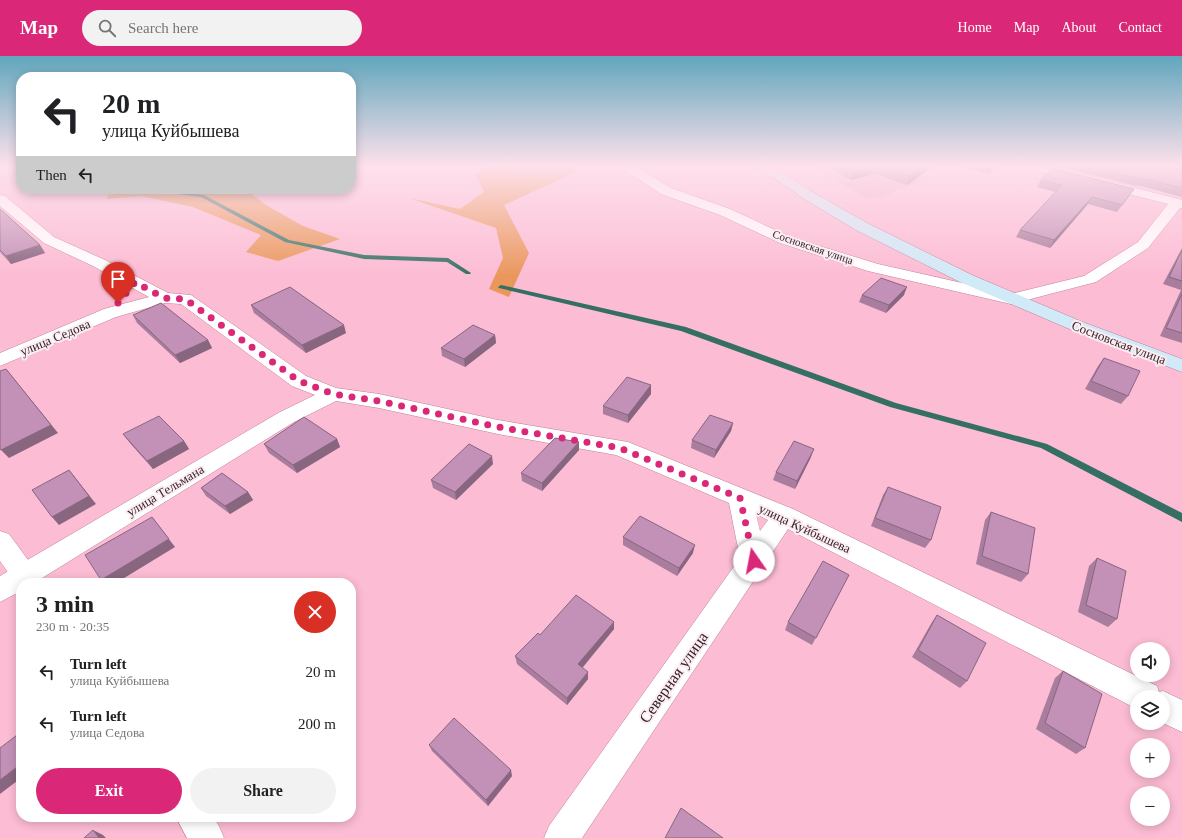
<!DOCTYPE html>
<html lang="en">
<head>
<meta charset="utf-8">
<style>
  :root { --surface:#fff; --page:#f2f2f2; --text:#202124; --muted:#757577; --accent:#db2777 }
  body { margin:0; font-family:"Times New Roman",serif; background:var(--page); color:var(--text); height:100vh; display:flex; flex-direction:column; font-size:15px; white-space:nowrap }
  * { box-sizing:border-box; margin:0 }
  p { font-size:13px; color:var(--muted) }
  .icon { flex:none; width:22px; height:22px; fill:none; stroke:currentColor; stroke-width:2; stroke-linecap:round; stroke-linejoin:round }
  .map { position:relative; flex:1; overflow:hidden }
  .sheet { position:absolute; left:16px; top:522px; width:340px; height:244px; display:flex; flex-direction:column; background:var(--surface); border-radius:16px; box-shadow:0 2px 10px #0003 }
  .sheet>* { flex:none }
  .guide { position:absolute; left:16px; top:16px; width:340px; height:122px; border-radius:16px; box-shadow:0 2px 10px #0003; background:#fff; color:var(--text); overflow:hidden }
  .controls { position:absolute; left:1130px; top:586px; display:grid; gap:8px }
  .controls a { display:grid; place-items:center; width:40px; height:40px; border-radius:50%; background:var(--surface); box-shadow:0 2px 10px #0003; font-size:20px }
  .pin { position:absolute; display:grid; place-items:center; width:34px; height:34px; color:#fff; margin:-41px -17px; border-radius:50% 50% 50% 0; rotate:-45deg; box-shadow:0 0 4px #0007 }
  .pin .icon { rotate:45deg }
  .me { position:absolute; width:44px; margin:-22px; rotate:348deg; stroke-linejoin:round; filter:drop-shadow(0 0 3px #0008) }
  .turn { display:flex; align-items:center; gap:14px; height:84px; padding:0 20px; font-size:18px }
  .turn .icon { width:52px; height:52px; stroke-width:2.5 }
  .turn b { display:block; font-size:28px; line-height:34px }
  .then { display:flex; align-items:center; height:38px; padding:0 20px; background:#0003; gap:8px; font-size:15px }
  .round { display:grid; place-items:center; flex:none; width:42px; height:42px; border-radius:21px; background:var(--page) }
  .head { display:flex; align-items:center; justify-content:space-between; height:68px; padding:0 20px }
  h1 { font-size:24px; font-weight:800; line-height:30px }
  .action { display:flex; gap:8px; margin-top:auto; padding:8px 20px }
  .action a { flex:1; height:46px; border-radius:24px; background:var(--accent); color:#fff; font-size:16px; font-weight:800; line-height:46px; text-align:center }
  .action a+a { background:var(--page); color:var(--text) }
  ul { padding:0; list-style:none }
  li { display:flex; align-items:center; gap:12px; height:52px; padding:0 20px }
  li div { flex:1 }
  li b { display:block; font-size:15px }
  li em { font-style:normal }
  header { display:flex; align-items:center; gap:24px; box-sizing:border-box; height:56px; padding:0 20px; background:var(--accent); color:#fff }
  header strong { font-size:19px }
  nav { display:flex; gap:22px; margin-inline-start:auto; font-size:14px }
  .search { width:280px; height:36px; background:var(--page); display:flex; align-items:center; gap:10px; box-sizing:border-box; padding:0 14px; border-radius:22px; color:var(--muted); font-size:15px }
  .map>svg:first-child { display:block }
  .built { fill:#f1acc6 }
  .green { fill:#ea975c }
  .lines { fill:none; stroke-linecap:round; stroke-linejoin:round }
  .stream { fill:#356f63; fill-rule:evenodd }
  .minor-casing { stroke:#be8299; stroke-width:1 }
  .tertiary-casing { stroke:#be8299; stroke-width:1 }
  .secondary-casing { stroke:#be8299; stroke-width:1 }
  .minor { fill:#fff; fill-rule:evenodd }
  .tertiary { fill:#fff; fill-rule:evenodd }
  .secondary { fill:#d1eaf8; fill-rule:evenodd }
  .wall { fill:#a87d9d }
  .shaded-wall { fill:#886680 }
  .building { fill:#c391b7; stroke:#886680 }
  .route { stroke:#db2777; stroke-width:7; stroke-dasharray:0 12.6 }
  .labels { text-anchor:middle; stroke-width:4; stroke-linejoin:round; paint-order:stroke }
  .far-street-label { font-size:11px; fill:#38212a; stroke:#fbeef2 }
  .street-label { font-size:13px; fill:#38212a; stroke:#fbeef2 }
  .near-street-label { font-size:16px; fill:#38212a; stroke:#fbeef2 }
</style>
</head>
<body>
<header>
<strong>Map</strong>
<div class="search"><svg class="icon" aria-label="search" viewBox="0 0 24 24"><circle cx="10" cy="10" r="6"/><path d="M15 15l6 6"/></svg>Search here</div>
<nav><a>Home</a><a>Map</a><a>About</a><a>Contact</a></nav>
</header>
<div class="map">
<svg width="1182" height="782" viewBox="0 0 1182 782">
  <rect width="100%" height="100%" fill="#fcbcd4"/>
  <polygon class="built" points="811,110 886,110 925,124 880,141 867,142"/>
  <g class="green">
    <polygon points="494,110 573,110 576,116 504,149 529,197 509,241 489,233 503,202 496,172 409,142 460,153 484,136 475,118"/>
    <polygon points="146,133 245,133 266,149 303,170 340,183 278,205 246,196 261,179 193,151 141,140 107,143 108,139"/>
  </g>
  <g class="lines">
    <g class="stream">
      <polygon points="149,133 164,133 204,139 289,184 364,199 448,202 471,217 470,218 466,218 447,206 364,203 285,186 201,141 152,135"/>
      <polygon points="501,229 686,271 896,347 1047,388 1182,457 1182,466 1041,392 890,351 681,275 499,232 498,231"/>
    </g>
    <g class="minor-casing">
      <g id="minor">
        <polygon points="619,110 634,110 671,132 730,153 790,181 878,208 1011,238 1084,220 1138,186 1168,148 1031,113 1029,110 1051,110 1182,144 1182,152 1180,152 1148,192 1096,226 1011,248 868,215 780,187 720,159 661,138"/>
        <path d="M0,139L5,140L54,181L105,204L168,237L191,239L306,320L336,332L379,338L498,364L628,386L793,453L1157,630L1159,636L1163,635L1182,644V676L1163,667V641H1137V652H1135L788,473L582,782H544L549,770L740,502L729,447L616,399L498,378L379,352L336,345L294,366L34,527H21V535L0,546V520L280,356L315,339L292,330L181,248L165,247L116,261L0,310V297L104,253L149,241L93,210L44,187L0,150ZM756,458L768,464L760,475Z"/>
      </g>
    </g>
    <g class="tertiary-casing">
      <g id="tertiary">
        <polygon points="0,475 9,478 39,519 43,527 21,527 21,535 0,505"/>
        <polygon points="176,761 213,761 219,770 224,782 187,782"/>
      </g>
    </g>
    <g class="secondary-casing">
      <polygon id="secondary" points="756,110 771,110 816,138 867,167 972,219 1080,265 1182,303 1182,316 1067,272 960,226 856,174 806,144"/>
    </g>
    <use href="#minor" class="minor"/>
    <use href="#tertiary" class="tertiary"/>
    <use href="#secondary" class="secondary"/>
  </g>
  <g class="wall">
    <polygon points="829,110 934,110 907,129 875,118 851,124 829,112"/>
    <polygon points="959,110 997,110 988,118"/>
    <polygon points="1058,110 1182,110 1182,141 1137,129 1136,130"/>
    <polygon points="1041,124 1134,133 1117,156 1088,148 1050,192 1016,181 1020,174 1056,136 1037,131"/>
    <polygon points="0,153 40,189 45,197 11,208 0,196"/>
    <polygon points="1182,192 1182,287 1160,280 1181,234 1163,228"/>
    <polygon points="862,239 904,239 886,257 859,246"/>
    <polygon points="251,249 346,277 306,297 254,257"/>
    <polygon points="133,259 208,284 212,292 180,307 137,267"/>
    <polygon points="495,279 496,287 465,311 442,300 441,292"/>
    <polygon points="1104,302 1128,340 1121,348 1085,333 1098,310"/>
    <polygon points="651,329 651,338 628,367 603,358 603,350"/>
    <polygon points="733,367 731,375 714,402 691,392 692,384"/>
    <polygon points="123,378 184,385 189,393 153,413 129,386"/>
    <polygon points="337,383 340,391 297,417 269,397 264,388"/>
    <polygon points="579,386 579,394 542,435 522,425 521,417"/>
    <polygon points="811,401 795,433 773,424 776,416"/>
    <polygon points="493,408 456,444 433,432 431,424"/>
    <polygon points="888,431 931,484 925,492 871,470 883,439"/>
    <polygon points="201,432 248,436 253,444 230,458 206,440"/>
    <polygon points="991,456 1028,518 1021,526 976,508 985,464"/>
    <polygon points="623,481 693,497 677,520 623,489"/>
    <polygon points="1097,502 1117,563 1108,571 1078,556 1089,510"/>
    <polygon points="849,519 812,589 785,574 788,566"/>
    <polygon points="937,559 967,625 960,632 912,601 932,566"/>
    <polygon points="614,566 614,573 582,611 588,623 567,649 517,608 515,600 540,579"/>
    <polygon points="1063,615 1085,692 1076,698 1036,673 1055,622"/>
    <polygon points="429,689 512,720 488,750 432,695"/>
  </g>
  <g class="shaded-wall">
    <polygon points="875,110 877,110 875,118 851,124 854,115"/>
    <polygon points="925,110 934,110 907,129 910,120"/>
    <polygon points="992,110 997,110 988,118"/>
    <polygon points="1092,141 1088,148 1050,192 1054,184"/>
    <polygon points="40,189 45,197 11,208 6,200"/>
    <polygon points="907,231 904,239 886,257 889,249"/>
    <polygon points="344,269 346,277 306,297 302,289"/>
    <polygon points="495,279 496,287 465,311 464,303"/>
    <polygon points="208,284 212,292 180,307 175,299"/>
    <polygon points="6,313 58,377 9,402 1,394"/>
    <polygon points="651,329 651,338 628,367 628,359"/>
    <polygon points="733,367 731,375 714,402 716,394"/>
    <polygon points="337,383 340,391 297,417 293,409"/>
    <polygon points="184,385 189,393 153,413 147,405"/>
    <polygon points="579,386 579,394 542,435 542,427"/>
    <polygon points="814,393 811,401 795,433 797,425"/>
    <polygon points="492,400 493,408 456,444 455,436"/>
    <polygon points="69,414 96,448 59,469 52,461"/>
    <polygon points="248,436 253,444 230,458 225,450"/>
    <polygon points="152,461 175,491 116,527 104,527 101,524"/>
    <polygon points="695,489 693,497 677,520 679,512"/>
    <polygon points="614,566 614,573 579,616 578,608"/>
    <polygon points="588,616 588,623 567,649 567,642"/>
    <polygon points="21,708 21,722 0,738 0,724"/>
    <polygon points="511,714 512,720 488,750 486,744"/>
    <polygon points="93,774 103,779 106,782 99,782"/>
  </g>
  <g class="building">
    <polygon points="845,110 875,110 854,115"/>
    <polygon points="879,110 925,110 910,120"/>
    <polygon points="1088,110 1182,110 1182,132 1141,122 1140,123"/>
    <polygon points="1052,112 1134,133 1122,149 1092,141 1054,184 1020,174 1062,129 1041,124"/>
    <polygon points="0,153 40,189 6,200 0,194"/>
    <polygon points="1182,194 1182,225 1169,221"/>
    <polygon points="881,222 907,231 889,249 862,239"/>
    <polygon points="290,231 344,269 302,289 251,249"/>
    <polygon points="1182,238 1182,277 1166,272"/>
    <polygon points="161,247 208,284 175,299 133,259"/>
    <polygon points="473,269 495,279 464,303 441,292"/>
    <polygon points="1104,302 1140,315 1128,340 1091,325"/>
    <polygon points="6,313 51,369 1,394 0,393 0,315"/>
    <polygon points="627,321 651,329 628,359 603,350"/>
    <polygon points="710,359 733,367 716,394 692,384"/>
    <polygon points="159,360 184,385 147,405 123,378"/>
    <polygon points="304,361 337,383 293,409 264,388"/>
    <polygon points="555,382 579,386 542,427 521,417"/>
    <polygon points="794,385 814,393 797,425 776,416"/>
    <polygon points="469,388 492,400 455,436 431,424"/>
    <polygon points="69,414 89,440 52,461 32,434"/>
    <polygon points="222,417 248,436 225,450 201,432"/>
    <polygon points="888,431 941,451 931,484 875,462"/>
    <polygon points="991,456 1035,472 1028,518 982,500"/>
    <polygon points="640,460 695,489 679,512 623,481"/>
    <polygon points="152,461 169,483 101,524 85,499"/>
    <polygon points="1097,502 1126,515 1117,563 1086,549"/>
    <polygon points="823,505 849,519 816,582 788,566"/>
    <polygon points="576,539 614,566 578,608 588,616 567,642 515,600 538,577 540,579"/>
    <polygon points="937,559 986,587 967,625 918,594"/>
    <polygon points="1063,615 1102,638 1085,692 1045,667"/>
    <polygon points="454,662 511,714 486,744 429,689"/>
    <polygon points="21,676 21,708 0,724 0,692"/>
    <polygon points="681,752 723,782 665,782"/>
    <polygon points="93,774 99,782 84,782"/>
  </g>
  <linearGradient id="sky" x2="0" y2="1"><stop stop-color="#60a6bc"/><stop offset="0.5" stop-color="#fee1ec"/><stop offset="1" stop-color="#fee1ec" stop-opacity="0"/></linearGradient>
  <rect width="1182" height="220" fill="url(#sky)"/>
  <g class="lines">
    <polyline class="route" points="118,247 135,226 164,242 185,243 299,325 333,338 379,345 498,371 620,392 740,442 754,505"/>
  </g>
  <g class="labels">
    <g class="far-street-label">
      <text transform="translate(813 191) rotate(19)" y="4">Сосновская улица</text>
    </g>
    <g class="street-label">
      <text transform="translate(55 281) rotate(-23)" y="5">улица Седова</text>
      <text transform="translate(1119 286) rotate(21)" y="5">Сосновская улица</text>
      <text transform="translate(165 434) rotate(-31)" y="5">улица Тельмана</text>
      <text transform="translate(805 472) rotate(25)" y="5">улица Куйбышева</text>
    </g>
    <g class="near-street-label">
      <text transform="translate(673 621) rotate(-55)" y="6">Северная улица</text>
    </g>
  </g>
</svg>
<div class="controls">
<a><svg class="icon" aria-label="sound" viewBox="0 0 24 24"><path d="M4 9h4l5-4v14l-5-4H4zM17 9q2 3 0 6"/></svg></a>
<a><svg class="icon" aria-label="layers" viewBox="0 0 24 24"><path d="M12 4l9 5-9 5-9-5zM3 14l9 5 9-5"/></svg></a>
<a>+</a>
<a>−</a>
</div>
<div class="pin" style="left:118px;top:247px;background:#d93025"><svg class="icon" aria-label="arrive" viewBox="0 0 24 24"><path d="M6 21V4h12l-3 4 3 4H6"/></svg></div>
<svg class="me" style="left:754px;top:505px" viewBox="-20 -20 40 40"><circle r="19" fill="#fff"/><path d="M0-13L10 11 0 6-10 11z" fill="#db2777"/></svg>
<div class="guide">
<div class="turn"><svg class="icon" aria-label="left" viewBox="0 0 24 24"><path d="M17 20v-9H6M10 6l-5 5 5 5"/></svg><div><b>20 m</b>улица Куйбышева</div></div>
<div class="then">Then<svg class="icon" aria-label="left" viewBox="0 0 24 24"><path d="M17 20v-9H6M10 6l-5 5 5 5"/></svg></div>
</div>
<section class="sheet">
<div class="head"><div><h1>3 min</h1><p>230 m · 20:35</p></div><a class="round" style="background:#d93025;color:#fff"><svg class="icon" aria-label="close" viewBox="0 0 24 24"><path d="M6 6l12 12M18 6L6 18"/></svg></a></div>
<ul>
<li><svg class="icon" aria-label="left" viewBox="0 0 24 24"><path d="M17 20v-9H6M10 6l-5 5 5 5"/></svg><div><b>Turn left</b><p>улица Куйбышева</p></div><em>20 m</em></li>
<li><svg class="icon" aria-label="left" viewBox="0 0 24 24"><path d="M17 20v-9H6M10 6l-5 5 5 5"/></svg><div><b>Turn left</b><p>улица Седова</p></div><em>200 m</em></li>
</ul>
<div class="action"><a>Exit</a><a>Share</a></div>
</section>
</div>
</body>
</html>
